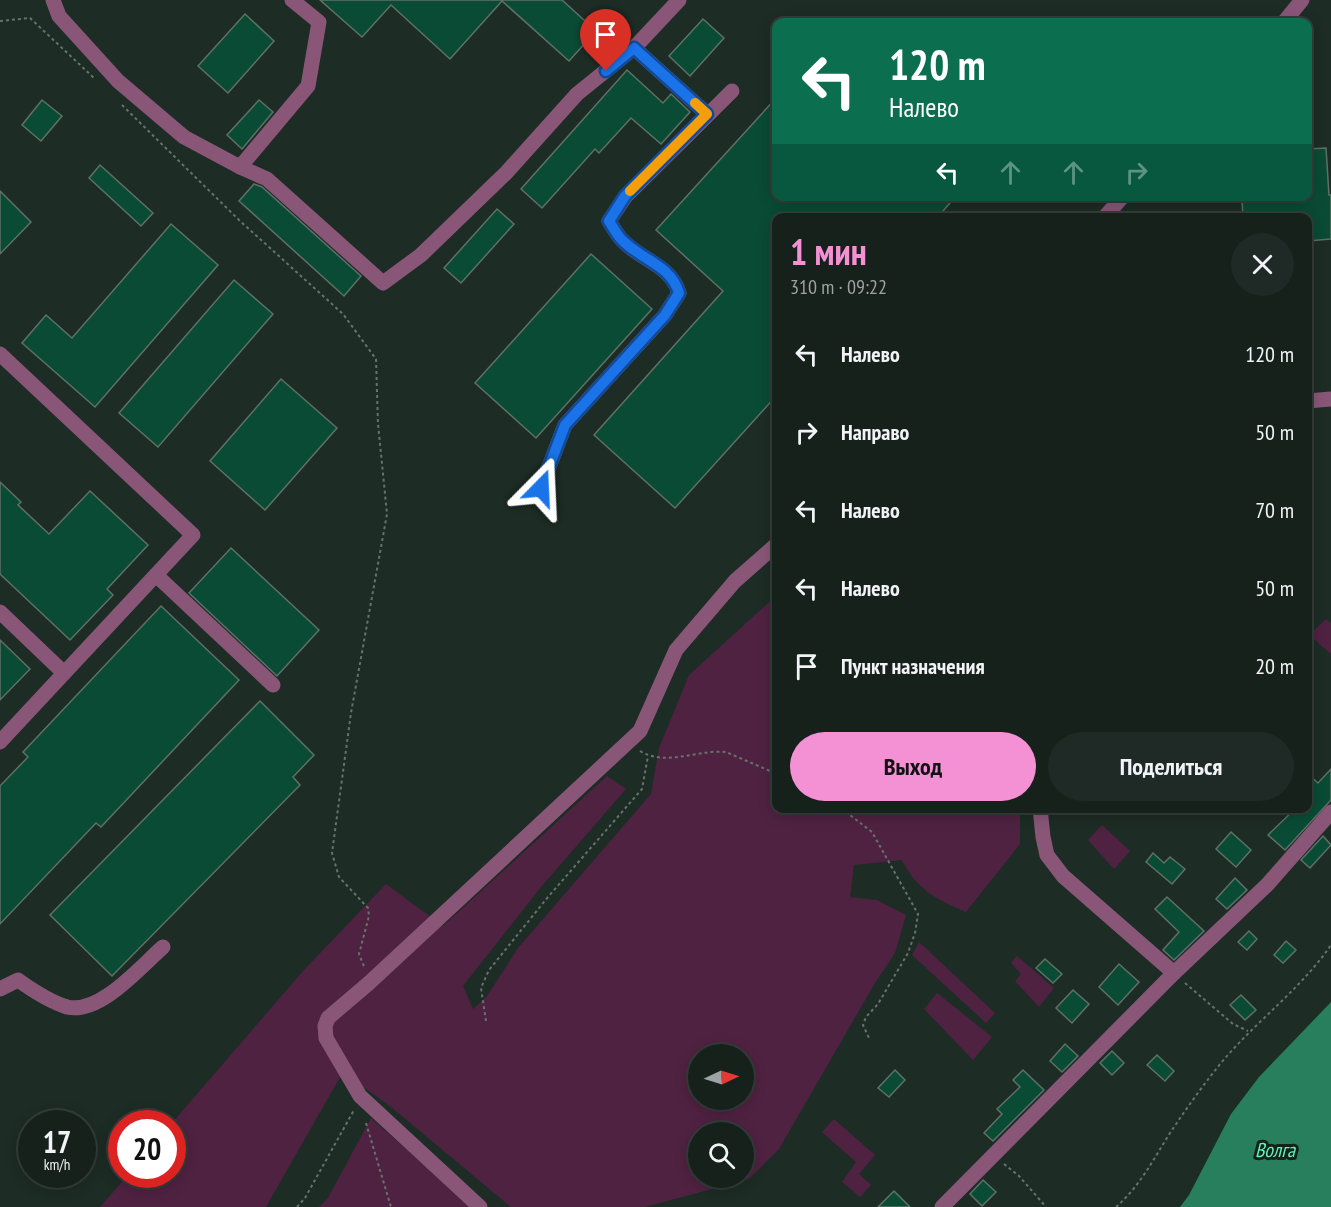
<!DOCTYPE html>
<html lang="ru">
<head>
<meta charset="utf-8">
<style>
  :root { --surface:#16211c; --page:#1f2925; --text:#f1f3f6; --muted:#9ea3a3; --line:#353e3b; --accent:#f491d4 }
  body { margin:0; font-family:"PT Sans Narrow",sans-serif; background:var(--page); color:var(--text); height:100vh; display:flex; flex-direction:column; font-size:22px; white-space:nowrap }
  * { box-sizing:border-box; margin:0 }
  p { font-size:20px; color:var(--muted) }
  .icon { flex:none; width:33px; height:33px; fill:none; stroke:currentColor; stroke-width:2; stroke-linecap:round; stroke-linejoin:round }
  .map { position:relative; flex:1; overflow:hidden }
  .sheet { position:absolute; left:772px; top:213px; width:540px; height:600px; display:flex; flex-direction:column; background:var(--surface); border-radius:12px; box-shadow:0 3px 15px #0003,0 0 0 2px var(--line) }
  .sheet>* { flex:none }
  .hud { position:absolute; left:772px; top:18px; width:540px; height:183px; border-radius:12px; box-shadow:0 3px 15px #0003,0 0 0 2px var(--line); background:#0b6e4f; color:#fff; overflow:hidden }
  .needle { width:39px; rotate:86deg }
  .tools { position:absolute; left:688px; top:1044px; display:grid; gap:12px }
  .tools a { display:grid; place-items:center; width:66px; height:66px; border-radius:50%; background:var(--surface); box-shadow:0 3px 15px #0003,0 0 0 2px var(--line); font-size:30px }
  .speed { position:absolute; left:18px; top:1110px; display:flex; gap:12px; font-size:30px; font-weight:700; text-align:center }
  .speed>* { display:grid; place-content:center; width:78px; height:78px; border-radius:50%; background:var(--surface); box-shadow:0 3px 15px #0003,0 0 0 2px var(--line); line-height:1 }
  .speed small { font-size:15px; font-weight:400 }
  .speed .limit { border:9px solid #d22; background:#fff; color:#111 }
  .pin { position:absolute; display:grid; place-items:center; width:51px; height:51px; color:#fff; margin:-62px -26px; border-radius:50% 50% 50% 0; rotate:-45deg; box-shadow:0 0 6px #0007 }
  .pin .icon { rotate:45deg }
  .me { position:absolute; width:66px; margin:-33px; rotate:21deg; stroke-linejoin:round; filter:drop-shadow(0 0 4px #0008) }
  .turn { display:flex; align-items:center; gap:21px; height:126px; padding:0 18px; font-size:27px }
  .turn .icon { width:78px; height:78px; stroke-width:2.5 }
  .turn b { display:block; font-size:42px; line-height:51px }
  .lanes { display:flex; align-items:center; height:57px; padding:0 18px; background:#0003; justify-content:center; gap:30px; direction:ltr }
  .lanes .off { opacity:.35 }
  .round { display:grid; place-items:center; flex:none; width:63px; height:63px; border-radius:32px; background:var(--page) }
  .headline { display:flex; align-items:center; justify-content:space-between; height:102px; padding:0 18px }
  h1 { font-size:36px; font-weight:700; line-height:45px; color:var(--accent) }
  .button { display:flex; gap:12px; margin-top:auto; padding:12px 18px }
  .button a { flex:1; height:69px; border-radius:36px; background:var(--accent); color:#111; font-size:24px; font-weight:700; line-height:69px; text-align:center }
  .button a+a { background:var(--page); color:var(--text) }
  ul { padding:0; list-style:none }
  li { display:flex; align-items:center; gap:18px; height:78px; padding:0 18px }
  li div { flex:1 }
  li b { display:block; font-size:22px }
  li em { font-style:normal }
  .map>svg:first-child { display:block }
  .green { fill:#4f2241; fill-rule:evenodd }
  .water { fill:#277f5e }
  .building { fill:#0a4b35; stroke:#5f7068; stroke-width:1.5 }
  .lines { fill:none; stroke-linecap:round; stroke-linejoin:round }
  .path { stroke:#66736c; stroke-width:2; stroke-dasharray:3 3; stroke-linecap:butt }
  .minor { stroke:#895678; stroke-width:15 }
  .route-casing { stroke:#114b97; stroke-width:15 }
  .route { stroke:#1a73e8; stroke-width:10 }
  .slow { stroke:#f59e0b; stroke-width:10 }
  .labels { text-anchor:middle; stroke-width:6; stroke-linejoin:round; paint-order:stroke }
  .water-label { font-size:20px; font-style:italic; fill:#60f5bc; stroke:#14221b }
</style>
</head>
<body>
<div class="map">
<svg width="1331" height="1207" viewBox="0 0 1331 1207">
  <rect width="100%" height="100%" fill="#1d2c25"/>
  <g class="green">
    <path d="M777,595V808L1020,809V844L966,912C937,900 916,889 902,860L854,865L850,897L877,900L906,915L895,953L875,983L779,1149L749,1179L645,1207H511L391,1107L343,1072L266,1207H100L128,1175L172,1174V1123L303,971L386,884L443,926L607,776L626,789L541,887L463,986L473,1009L487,996L518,948L651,794L659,748L689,675ZM699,1054H744V1100H699ZM699,1132H744V1178H699Z"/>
    <polygon points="1326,619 1331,623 1331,654 1309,635"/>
    <polygon points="1102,825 1130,851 1114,869 1088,840"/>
    <polygon points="919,942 995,1013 986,1023 912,955"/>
    <polygon points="1017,956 1054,988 1039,1007 1015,981 1021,974 1011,963"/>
    <polygon points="937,993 992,1037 973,1060 924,1009"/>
    <polygon points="371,1118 471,1207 319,1207 328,1198"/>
    <polygon points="834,1119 875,1155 859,1174 871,1185 860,1197 842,1182 856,1162 822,1132"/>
  </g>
  <polygon class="water" points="1331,1002 1331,1207 1180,1207 1189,1195 1231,1114 1259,1077"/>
  <g class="building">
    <polygon points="320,0 562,0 596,31 569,61 502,1 450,59 391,5 362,37"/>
    <polygon points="245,14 274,41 228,93 198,66"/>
    <polygon points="703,19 724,38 690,76 669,56"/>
    <polygon points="627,70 663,103 671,94 690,112 661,144 631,118 599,153 595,149 542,208 521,189"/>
    <polygon points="777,97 777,196 956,196 937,218 777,218 777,395 675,508 594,435 723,291 656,230"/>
    <polygon points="42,100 62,116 41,141 22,125"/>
    <polygon points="259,100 273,112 242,149 227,135"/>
    <polygon points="1326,148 1329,195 1331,195 1331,239 1308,241 1308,218 1243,218 1242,200 1308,196 1308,149"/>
    <polygon points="100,165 153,213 141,226 89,178"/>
    <polygon points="254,184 262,187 361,276 344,296 239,201"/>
    <polygon points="0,191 31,222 0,254"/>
    <polygon points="497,209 514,224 461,283 444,268"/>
    <polygon points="171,224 218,265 95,407 22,343 46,315 72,338"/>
    <polygon points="591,254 652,309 536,438 475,383"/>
    <polygon points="234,280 273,314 158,447 119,413"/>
    <polygon points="281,379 337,428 265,510 210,461"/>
    <polygon points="0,482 21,502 18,505 49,534 90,491 148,545 107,589 113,595 70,640 0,574"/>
    <polygon points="231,548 319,630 277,676 189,593"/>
    <polygon points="161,606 239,680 101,827 96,823 0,924 0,786 28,757 23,752"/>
    <polygon points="0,640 30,669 0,700"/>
    <polygon points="260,701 314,755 293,777 300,785 112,976 50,915"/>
    <polygon points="1331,769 1331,800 1285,850 1268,835 1296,808 1308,808 1308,774 1318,783"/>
    <polygon points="1231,832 1251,850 1236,867 1216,849"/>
    <polygon points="1323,836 1331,845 1310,868 1301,860"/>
    <polygon points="1153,853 1164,863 1170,857 1185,869 1172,884 1146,862"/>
    <polygon points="1235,878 1247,890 1227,909 1216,899"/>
    <polygon points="1167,897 1204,931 1174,960 1163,950 1179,932 1155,909"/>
    <polygon points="1249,931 1257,939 1247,950 1238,942"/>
    <polygon points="1286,941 1296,950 1283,963 1274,955"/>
    <polygon points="1045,959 1062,974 1053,983 1036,968"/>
    <polygon points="1119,964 1139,982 1118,1005 1099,987"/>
    <polygon points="1073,990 1089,1004 1072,1023 1056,1008"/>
    <polygon points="1241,995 1256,1010 1245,1020 1230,1005"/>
    <polygon points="1065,1044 1078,1056 1062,1072 1050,1061"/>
    <polygon points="1112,1051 1124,1063 1112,1075 1100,1063"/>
    <polygon points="1157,1055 1174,1071 1165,1081 1147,1065"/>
    <polygon points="895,1070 905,1080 889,1097 878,1088"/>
    <polygon points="1023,1070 1044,1090 993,1141 984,1133 1002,1114 997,1109 1020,1087 1013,1080"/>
    <polygon points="983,1180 996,1192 982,1206 970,1194"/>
    <polygon points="894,1191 910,1207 878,1207"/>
  </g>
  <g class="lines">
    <g class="path">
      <polyline points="0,21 30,18 94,78"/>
      <polyline points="122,105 239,220 343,314 376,359 378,424 387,514 351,713 332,853 339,877 368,908 369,916 359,954 365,969"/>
      <path d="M640,751C666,767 698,749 726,752L777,774"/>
      <polyline points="841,808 872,832 918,914 915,933 908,953 878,1004 866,1017 863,1025 869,1038"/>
      <polyline points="1185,983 1233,1024 1248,1031"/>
      <polyline points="486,1021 481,988 489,970 548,897 642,789 648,756"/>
      <polyline points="366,1123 391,1207"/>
      <polyline points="1004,1164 1019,1176 1046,1207"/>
      <polyline points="297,1207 305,1198 354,1110"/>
      <path d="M1116,1207C1140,1186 1153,1160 1170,1133C1186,1109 1203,1085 1221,1063C1256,1021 1300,990 1331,945"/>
    </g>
    <g class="minor">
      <polyline points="53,0 59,16 118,81 184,137 240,167 267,179 383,283 421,255 506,173 577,94 634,48 679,0"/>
      <polyline points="1284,22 1302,0"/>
      <polyline points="634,48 707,114"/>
      <polyline points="240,167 308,86 319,22 292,0"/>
      <polyline points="1104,218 1123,196"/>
      <polyline points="0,354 193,535 0,742"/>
      <polyline points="1308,401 1331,399"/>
      <path d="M541,488L565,425L665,315L679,293C671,265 640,260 622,240C617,235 613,227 609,221L625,197L732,91"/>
      <polyline points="156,575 273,685"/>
      <polyline points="0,612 64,673"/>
      <polyline points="1040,808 1043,837 1047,855 1063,876 1174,973"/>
      <path d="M0,989L18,980C32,990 51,1002 67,1007C100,1015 141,966 163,947"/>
      <polyline points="480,1207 360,1096 326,1038 325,1026 328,1018 369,983 640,731 676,650 735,581 777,544"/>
      <polyline points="942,1207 1174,973 1267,885 1331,812"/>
    </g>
  </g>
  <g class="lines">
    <g class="route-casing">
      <path id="route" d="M541,488L565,425L665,315L679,293C671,265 640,259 622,240C617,235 613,227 609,221L625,196L707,114L634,48L606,71"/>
    </g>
    <use href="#route" class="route"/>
    <polyline class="slow" points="630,191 707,114 695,103"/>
  </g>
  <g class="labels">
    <g class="water-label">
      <text x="1275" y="1157">Волга</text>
    </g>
  </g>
</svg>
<div class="tools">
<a><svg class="needle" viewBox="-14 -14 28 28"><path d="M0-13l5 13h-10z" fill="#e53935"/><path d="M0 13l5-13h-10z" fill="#9ea3a3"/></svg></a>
<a><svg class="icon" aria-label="search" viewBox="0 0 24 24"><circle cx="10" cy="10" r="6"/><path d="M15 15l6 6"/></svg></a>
</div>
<div class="speed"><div>17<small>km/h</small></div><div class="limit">20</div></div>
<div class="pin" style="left:606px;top:71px;background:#d93025"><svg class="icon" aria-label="arrive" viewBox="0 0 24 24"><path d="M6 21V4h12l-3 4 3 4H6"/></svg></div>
<svg class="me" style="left:541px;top:488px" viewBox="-20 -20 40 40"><path d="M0-17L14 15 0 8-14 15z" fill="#1a73e8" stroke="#fff" stroke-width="4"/></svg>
<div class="hud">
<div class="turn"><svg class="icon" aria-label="left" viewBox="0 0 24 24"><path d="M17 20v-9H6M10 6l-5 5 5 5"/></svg><div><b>120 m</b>Налево</div></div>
<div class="lanes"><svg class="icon" aria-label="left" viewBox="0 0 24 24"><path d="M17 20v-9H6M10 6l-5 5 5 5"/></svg><svg class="icon off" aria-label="ahead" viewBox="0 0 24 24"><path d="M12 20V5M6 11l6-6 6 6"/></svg><svg class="icon off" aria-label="ahead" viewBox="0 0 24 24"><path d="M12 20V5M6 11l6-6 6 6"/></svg><svg class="icon off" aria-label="right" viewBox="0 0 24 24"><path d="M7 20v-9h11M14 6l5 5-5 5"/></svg></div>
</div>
<section class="sheet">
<div class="headline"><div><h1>1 мин</h1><p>310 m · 09:22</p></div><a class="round"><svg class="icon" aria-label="close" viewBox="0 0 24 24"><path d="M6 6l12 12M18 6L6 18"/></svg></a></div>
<ul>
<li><svg class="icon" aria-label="left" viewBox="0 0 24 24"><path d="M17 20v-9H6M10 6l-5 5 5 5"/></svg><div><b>Налево</b></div><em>120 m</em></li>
<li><svg class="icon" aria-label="right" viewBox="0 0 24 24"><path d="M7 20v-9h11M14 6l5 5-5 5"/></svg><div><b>Направо</b></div><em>50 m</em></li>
<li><svg class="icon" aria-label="left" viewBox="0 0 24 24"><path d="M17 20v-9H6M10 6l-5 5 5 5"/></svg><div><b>Налево</b></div><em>70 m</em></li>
<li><svg class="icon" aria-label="left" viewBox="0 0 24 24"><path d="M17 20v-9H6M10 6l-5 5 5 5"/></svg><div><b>Налево</b></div><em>50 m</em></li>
<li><svg class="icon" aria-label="arrive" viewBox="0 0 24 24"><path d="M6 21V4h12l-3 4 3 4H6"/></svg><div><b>Пункт назначения</b></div><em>20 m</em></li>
</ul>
<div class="button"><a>Выход</a><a>Поделиться</a></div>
</section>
</div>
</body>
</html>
